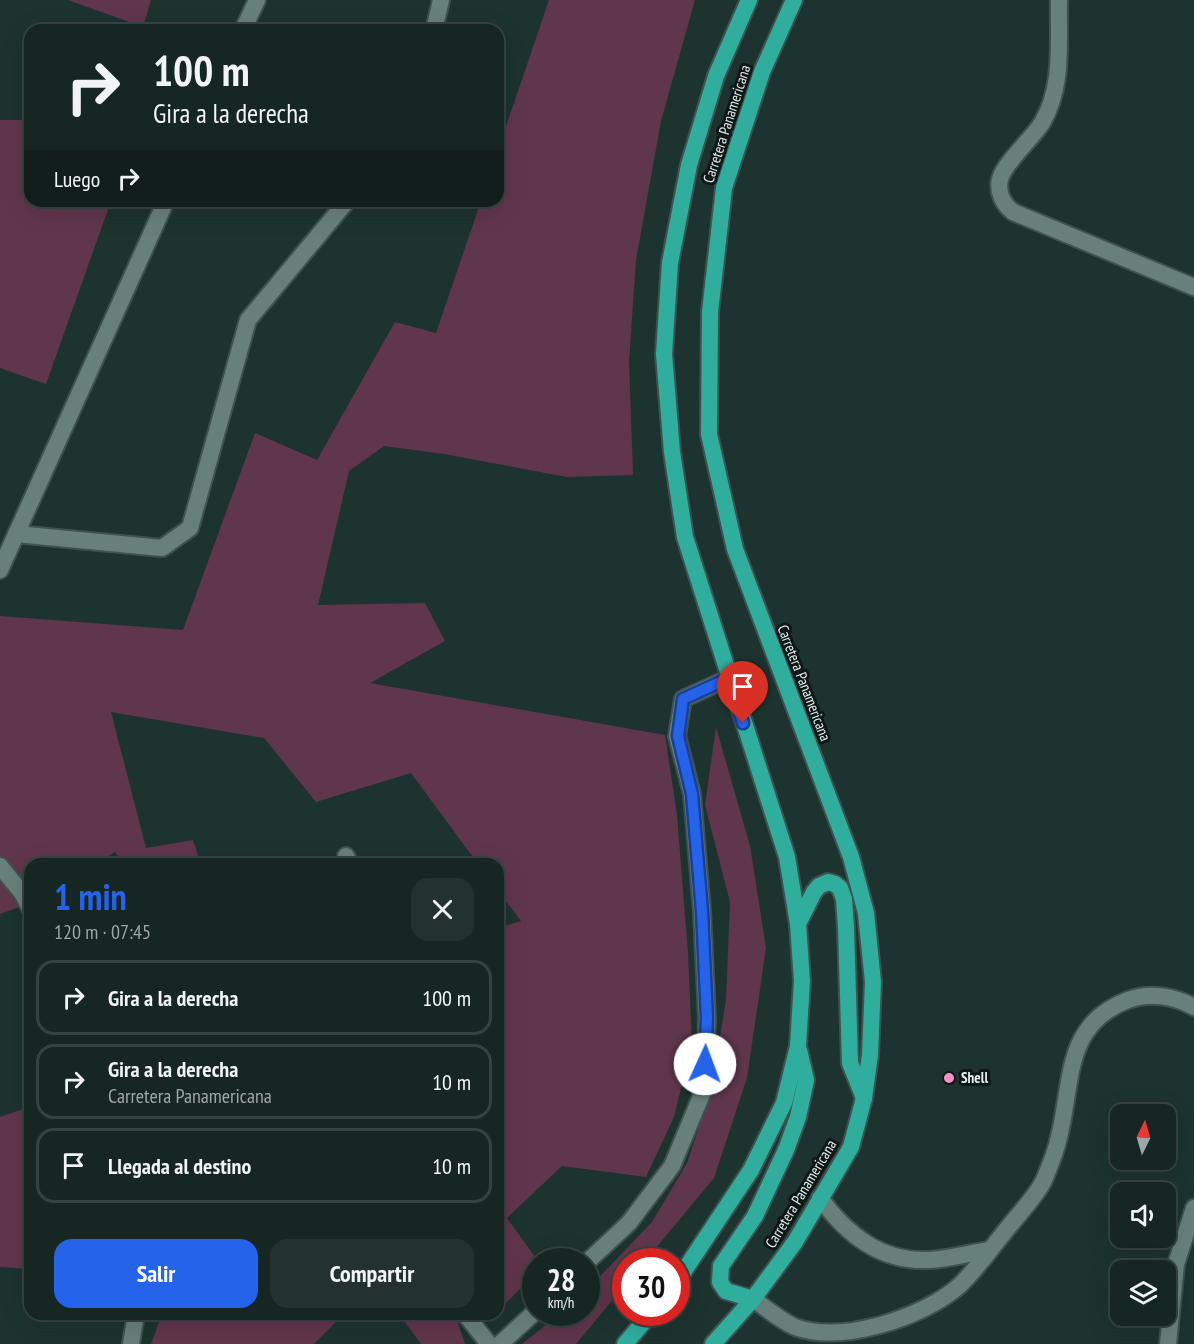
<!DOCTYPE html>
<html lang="es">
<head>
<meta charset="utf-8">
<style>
  :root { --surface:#162623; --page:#233230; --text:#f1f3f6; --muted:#9ea5a6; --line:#354341; --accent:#2563eb }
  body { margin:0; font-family:"PT Sans Narrow",sans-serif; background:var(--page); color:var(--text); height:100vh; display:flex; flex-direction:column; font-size:22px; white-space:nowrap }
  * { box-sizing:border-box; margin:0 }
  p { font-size:20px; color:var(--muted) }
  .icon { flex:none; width:33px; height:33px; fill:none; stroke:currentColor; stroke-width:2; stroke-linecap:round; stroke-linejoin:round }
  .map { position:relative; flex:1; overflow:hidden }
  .details { position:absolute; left:24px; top:858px; width:480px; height:462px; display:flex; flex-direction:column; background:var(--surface); border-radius:18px; box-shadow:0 6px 24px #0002,0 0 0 2px var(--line) }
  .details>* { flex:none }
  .hud { position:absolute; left:24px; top:24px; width:480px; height:183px; border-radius:18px; box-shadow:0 6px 24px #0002,0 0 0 2px var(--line); background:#162623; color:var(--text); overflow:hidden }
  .needle { width:39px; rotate:5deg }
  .fabs { position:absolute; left:1110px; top:1104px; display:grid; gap:12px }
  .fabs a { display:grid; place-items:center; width:66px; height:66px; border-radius:12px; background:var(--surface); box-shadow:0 6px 24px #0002,0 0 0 2px var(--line); font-size:30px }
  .speed { position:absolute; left:522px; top:1248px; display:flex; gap:12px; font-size:30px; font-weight:700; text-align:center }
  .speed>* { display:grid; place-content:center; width:78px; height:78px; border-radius:50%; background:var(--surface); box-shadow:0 6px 24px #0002,0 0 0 2px var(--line); line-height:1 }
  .speed small { font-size:15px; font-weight:400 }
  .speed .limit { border:9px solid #d22; background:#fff; color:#111 }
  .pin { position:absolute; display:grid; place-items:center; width:51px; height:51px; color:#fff; margin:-62px -26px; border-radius:50% 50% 50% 0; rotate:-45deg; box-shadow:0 0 6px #0007 }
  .pin .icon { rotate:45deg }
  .me { position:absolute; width:66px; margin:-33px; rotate:2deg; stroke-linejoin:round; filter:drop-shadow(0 0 4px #0008) }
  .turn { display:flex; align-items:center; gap:21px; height:126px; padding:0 30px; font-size:27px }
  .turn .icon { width:78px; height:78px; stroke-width:2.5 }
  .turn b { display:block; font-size:42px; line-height:51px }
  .then { display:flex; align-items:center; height:57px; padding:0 30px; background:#0003; gap:12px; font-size:22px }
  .round { display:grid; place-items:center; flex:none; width:63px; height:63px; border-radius:18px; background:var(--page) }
  .head { display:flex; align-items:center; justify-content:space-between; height:102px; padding:0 30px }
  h1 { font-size:36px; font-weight:700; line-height:45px; color:var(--accent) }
  .cta { display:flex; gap:12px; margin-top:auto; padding:12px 30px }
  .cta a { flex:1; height:69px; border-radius:18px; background:var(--accent); color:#fff; font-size:24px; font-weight:700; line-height:69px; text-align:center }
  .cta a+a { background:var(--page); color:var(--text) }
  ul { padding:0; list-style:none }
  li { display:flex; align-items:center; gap:18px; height:75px; margin:0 12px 9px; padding:0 18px; border:3px solid var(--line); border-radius:18px }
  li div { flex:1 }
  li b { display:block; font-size:22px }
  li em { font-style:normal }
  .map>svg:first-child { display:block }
  .green { fill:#60364c }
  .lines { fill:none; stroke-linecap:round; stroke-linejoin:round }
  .minor-casing { stroke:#3f524f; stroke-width:20 }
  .trunk-casing { stroke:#3f524f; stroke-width:20 }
  .minor { stroke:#68807c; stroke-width:16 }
  .trunk { stroke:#2fae9e; stroke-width:16 }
  .route-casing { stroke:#184099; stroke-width:15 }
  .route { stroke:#2563eb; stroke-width:10 }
  .poi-dot { fill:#f98fc8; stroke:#0f1817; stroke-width:2 }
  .labels { text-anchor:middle; stroke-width:6; stroke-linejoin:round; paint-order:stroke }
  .street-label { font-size:15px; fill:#e3f0ee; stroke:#0f1817 }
  .poi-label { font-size:15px; font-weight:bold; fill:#e3f0ee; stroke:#0f1817; text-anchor:start }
</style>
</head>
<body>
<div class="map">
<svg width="1194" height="1344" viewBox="0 0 1194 1344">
  <rect width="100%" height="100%" fill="#1d332f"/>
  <g class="green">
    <polygon points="68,0 151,0 143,27"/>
    <polygon points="549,0 695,0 661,121 636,260 629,361 633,475 567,477 444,454 384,446 349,471 318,605 425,603 445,641 370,683 665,735 677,815 688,953 692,1044 674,1117 646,1177 562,1166 507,1218 538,1261 536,1262 535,1274 498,1311 498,928 521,921 498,890 498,864 478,864 411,773 316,802 264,738 111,712 146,848 193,840 201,864 124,864 115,852 96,864 30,864 30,903 0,914 0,616 183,630 255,433 317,460 395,322 436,333 481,201 498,201 498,150"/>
    <polygon points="0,120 30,120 30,201 111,201 46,384 0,368"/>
    <polygon points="716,727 750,846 766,948 747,1078 714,1178 645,1261 626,1262 625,1285 576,1344 522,1344 561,1313 586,1312 587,1290 652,1222 687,1163 711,1091 726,1000 730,902 705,805"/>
    <polygon points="30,1107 30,1269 0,1267 0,1117"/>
    <polygon points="162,1314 344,1314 314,1344 151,1344"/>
    <polygon points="399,1314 455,1314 465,1344 421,1344"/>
  </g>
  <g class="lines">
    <g class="minor-casing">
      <g id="minor">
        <path d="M1059,0C1058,41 1064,86 1042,123C1031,140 1005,162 1000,179C997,192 1003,204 1013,212L1194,287"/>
        <polyline points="243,30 257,0"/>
        <polyline points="434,30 441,0"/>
        <polyline points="16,534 162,548 190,528 248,320 347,201"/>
        <polyline points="0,570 166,201"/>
        <polyline points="346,856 350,864"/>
        <polyline points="0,866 22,893 30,908"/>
        <path d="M820,1198C847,1235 881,1262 929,1260C949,1259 970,1253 990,1250"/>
        <polyline points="586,1263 629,1223 672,1166 705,1087 707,1018 702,911 692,794 677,736 683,699 729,678"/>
        <path d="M753,1299C766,1308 780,1320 795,1327C842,1344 922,1318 959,1286C975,1271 989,1251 1003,1234C1014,1219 1037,1196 1044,1180C1050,1166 1056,1151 1059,1137C1073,1081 1064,1024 1128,1000C1150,992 1174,996 1194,1007"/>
        <polyline points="465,1314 489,1344"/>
        <polyline points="131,1344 136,1314"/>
        <polyline points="500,1344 536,1311"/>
        <polyline points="1168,1344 1176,1264 1194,1208"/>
      </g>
    </g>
    <g class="trunk-casing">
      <g id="trunk">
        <polyline points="798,924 814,892 819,886 828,882 835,884 840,888 844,899 846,927 850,1063 864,1098"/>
        <polyline points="676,1283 751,1170 784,1103 798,1046 802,981 798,924 787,857 685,537 672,452 664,354 670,263 689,165 716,76 749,0"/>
        <polyline points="753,1299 726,1291 720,1282 721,1266 755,1216 786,1150 798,1117 806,1080 799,1050"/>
        <polyline points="625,1344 652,1312"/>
        <polyline points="713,1344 753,1299 795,1242 851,1147 864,1098 870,1055 873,982 866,913 851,857 735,549 709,434 710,312 724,188 762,72 794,0"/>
      </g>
    </g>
    <use href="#minor" class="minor"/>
    <use href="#trunk" class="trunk"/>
  </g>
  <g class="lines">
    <g class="route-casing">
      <polyline id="route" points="705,1064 707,1018 702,911 692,794 678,736 683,699 729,678 743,723"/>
    </g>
    <use href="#route" class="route"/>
  </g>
  <circle class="poi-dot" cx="949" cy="1078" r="6"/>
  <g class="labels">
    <g class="street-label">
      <text transform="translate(727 124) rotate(-72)" y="5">Carretera Panamericana</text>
      <text transform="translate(804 683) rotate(69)" y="5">Carretera Panamericana</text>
      <text transform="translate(801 1194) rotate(-59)" y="5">Carretera Panamericana</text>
    </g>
    <g class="poi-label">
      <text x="961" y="1083">Shell</text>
    </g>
  </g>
</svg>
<div class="fabs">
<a><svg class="needle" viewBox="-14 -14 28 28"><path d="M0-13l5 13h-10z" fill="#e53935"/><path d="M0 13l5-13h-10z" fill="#9ea5a6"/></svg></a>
<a><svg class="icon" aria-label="sound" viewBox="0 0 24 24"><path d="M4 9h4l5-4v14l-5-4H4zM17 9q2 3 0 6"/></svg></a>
<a><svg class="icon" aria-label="layers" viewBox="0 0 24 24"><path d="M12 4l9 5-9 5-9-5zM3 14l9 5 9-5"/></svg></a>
</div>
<div class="speed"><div>28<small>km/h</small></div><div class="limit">30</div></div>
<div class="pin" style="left:743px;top:723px;background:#d93025"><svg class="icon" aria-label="arrive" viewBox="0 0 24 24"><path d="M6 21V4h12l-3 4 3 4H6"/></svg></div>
<svg class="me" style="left:705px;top:1064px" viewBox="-20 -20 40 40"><circle r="19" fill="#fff"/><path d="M0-13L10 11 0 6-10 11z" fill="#2563eb"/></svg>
<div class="hud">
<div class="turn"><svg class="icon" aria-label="right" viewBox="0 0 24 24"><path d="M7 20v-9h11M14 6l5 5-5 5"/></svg><div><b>100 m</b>Gira a la derecha</div></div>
<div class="then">Luego<svg class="icon" aria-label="right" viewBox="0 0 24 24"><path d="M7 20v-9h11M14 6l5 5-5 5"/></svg></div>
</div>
<section class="details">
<div class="head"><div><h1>1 min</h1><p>120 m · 07:45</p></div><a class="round"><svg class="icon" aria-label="close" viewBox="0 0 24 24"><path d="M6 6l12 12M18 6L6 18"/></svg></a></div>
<ul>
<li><svg class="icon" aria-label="right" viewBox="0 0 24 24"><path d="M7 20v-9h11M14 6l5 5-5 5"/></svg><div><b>Gira a la derecha</b></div><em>100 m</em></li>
<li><svg class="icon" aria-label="right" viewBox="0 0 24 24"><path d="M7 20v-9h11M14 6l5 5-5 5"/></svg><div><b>Gira a la derecha</b><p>Carretera Panamericana</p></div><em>10 m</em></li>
<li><svg class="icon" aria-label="arrive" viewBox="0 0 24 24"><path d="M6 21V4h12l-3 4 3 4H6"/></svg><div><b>Llegada al destino</b></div><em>10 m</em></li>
</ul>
<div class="cta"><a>Salir</a><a>Compartir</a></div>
</section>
</div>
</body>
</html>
